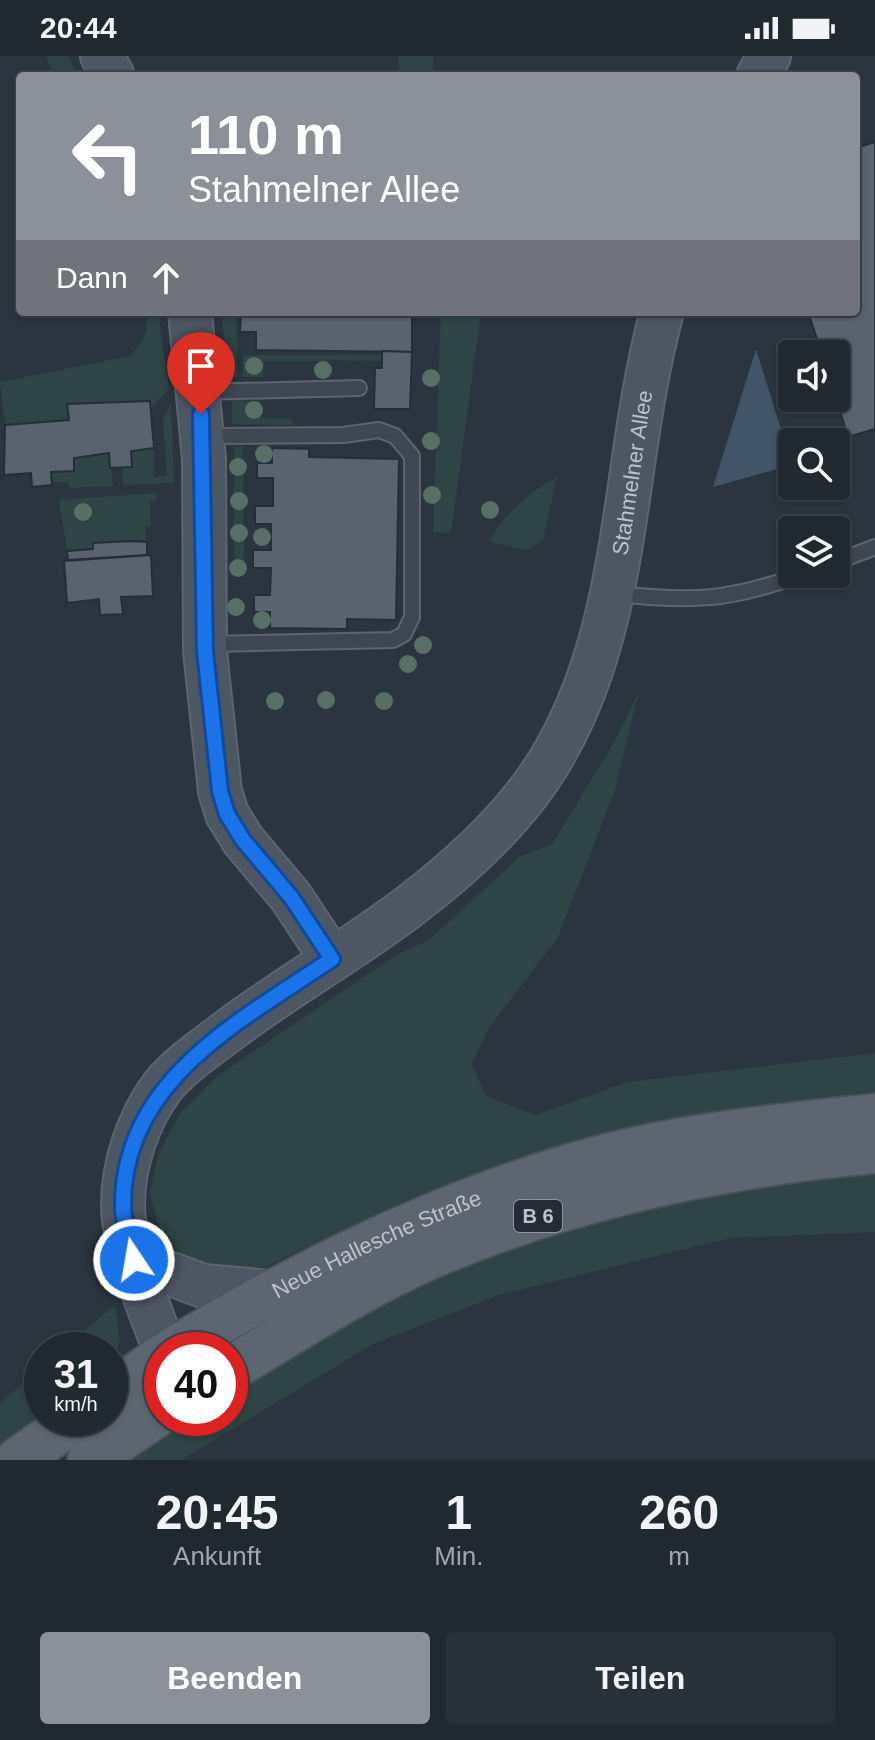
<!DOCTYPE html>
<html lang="de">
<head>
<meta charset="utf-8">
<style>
  :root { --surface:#202830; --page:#283038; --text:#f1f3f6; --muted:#a2a6ab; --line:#3d444c; --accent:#8c9099 }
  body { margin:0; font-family:Arial,sans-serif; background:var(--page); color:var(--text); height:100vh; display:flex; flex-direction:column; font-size:30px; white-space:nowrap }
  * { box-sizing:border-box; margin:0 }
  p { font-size:26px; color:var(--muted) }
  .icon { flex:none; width:44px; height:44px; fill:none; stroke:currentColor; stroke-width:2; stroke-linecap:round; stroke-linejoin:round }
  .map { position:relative; height:1404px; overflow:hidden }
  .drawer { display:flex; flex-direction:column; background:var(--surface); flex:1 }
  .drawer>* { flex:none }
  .top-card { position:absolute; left:16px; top:16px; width:844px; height:244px; border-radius:8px; box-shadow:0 2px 6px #0004,0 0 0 2px var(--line); background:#8c9099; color:#fff; overflow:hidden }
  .controls { position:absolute; left:778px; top:284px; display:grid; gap:16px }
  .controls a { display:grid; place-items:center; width:72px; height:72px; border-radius:8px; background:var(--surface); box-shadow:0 2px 6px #0004,0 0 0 2px var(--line); font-size:40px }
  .speed { position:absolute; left:24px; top:1276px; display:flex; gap:16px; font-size:40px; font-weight:700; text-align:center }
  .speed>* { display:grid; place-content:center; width:104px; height:104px; border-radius:50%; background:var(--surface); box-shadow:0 2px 6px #0004,0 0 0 2px var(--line); line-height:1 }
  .speed small { font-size:20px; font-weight:400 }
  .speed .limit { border:12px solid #d22; background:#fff; color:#111 }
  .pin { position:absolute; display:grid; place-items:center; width:68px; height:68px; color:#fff; margin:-82px -34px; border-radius:50% 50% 50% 0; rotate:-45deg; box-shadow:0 0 8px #0007 }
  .pin .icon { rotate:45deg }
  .me { position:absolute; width:88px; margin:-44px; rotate:348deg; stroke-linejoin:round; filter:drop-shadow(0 0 6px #0008) }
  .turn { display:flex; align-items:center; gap:28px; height:168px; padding:0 40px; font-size:36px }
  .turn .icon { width:104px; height:104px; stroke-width:2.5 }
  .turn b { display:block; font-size:56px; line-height:68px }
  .then { display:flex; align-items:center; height:76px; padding:0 40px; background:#0003; gap:16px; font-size:30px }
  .eta { display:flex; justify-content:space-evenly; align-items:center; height:136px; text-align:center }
  .eta b { font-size:48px; font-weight:600; line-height:56px }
  .primary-button { display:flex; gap:16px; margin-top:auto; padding:16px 40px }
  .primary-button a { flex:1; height:92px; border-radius:8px; background:var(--accent); color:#fff; font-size:32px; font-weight:600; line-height:92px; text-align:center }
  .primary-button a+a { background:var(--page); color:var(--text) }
  .status { display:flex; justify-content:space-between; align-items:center; height:56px; padding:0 40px; background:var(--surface); direction:ltr }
  .status svg { height:22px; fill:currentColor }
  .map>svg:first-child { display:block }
  .green { fill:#2f4444 }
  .water { fill:#425467 }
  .building { fill:#596370; stroke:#252e38; stroke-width:2 }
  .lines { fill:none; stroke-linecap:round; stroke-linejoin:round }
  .lane-casing { stroke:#5c656e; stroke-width:18 }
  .secondary-casing { stroke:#5c656e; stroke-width:46 }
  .primary-casing { stroke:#48505a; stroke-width:48 }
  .lane { stroke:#3e4751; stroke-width:14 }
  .secondary { stroke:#4d5663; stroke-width:42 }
  .primary { stroke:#5d6670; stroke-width:44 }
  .tree { fill:#576f64 }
  .route-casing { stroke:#114b97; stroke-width:20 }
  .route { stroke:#1a73e8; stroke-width:14 }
  .labels { text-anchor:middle; stroke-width:6; stroke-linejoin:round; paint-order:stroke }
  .shield { fill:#232c36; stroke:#8d959e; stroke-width:2 }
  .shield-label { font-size:20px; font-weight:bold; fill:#bbc2cb }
  .street-label { font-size:22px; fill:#bbc2cb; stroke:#232c36 }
</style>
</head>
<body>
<div class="status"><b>20:44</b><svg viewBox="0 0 49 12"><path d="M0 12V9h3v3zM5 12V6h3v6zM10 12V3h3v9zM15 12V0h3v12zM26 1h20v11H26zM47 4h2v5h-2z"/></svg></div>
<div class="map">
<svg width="875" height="1404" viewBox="0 0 875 1404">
  <rect width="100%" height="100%" fill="#2a3540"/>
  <g class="green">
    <polygon points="46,0 68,0 78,20 55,20"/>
    <polygon points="398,0 433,0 434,20 400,20"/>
    <path d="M146,256H158L169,333L151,352L150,345L68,348L69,364L5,369L0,326L130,300C142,287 150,275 146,256Z"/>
    <polygon points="221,256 236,256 238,321 229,321"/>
    <polygon points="441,256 481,256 451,477 433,476"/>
    <polygon points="243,299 381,299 381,305 328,304 327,322 319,322 319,305 264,305 263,321 243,321"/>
    <polygon points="232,344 261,345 261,362 292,363 292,369 232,368"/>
    <polygon points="171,347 174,427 123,429 122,411 132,410 131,395 154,392 154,421 167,420 163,363"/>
    <polygon points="243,390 244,519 234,519 234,391"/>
    <polygon points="109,397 113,430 69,432 68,426 52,427 51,416 74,414 74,402"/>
    <path d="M557,421L543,484L527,494L493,487L491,483C505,456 530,436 557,421Z"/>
    <polygon points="156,437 156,445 150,445 151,470 145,471 147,486 94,487 93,493 67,495 59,444"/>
    <polygon points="638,638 615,734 558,881 489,972 472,1008 486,1040 535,1059 628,1026 875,997 875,1041 749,1050 596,1079 415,1140 267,1210 222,1221 185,1206 160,1174 150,1137 159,1096 181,1056 216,1021 396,899 429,884 519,801 552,788 612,690"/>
    <polygon points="875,1117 875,1176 730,1182 499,1239 373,1288 181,1404 122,1404 185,1362 230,1362 230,1331 255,1314 442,1218 607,1158 751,1126"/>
    <polygon points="115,1249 120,1285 110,1315 110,1294 62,1294"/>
    <polygon points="42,1311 42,1362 0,1403 0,1347"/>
  </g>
  <polygon class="water" points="756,293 792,409 713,431"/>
  <g class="building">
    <polygon points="875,86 875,373 848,381 836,342 836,298 822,298 808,256 856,256 856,92"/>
    <polygon points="256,256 412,256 412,296 256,294 256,276 240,276 241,259 256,259"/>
    <polygon points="382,295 412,296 410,353 374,353 375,312 382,312"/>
    <polygon points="150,345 154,392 131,395 132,411 110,412 109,397 74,402 74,415 51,416 52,429 32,431 31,417 4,419 5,369 69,364 67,348"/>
    <polygon points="272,392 309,393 309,401 399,403 396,564 347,563 347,573 270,572 270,556 254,556 254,539 270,539 271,512 253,512 253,494 271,494 271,468 255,468 255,450 273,450 273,422 257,422 257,407 272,407"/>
    <polygon points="132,485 147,486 147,499 68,504 67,495 93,493 93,487"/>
    <polygon points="151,499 153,540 121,541 123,558 100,559 99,543 67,547 64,505"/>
  </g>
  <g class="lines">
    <g class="lane-casing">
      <g id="lane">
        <polyline points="200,336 359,332"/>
        <polyline points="204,380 343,379 379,374 395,380 412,400 412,561 404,578 393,584 210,588"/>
        <polyline points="836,506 875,491"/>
        <path d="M616,538C692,546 729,545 803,518"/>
      </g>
    </g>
    <g class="secondary-casing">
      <g id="secondary">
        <polyline points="102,0 113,20"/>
        <polyline points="758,20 769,0"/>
        <polyline points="190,256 204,403 205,595 220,735 227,758 243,784 291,841 332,903"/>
        <polyline points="134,1204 203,1230 271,1236"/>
        <path id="s1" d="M165,1294C150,1255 123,1190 123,1149C123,1108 138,1064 162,1031C179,1010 203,994 224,978C284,932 351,895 411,849C466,807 522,756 556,694C632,560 622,401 662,256"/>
      </g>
    </g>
    <g class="primary-casing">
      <g id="primary">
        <path id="s2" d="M173,1294C304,1214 445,1144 593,1104C684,1079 781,1070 875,1060"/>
        <path d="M230,1313C294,1275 359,1232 427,1202C569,1141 720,1109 875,1095"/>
        <polyline points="110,1339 162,1301"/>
        <polyline points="18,1404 77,1362"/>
        <polyline points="90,1404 162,1355"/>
      </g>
    </g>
    <use href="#lane" class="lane"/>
    <use href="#secondary" class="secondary"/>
    <use href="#primary" class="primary"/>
  </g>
  <g class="tree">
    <circle cx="254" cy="310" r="9"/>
    <circle cx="323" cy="314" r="9"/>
    <circle cx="431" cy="322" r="9"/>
    <circle cx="254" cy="354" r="9"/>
    <circle cx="431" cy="385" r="9"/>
    <circle cx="264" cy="398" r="9"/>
    <circle cx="238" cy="411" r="9"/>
    <circle cx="432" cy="439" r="9"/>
    <circle cx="239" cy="445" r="9"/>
    <circle cx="490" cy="454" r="9"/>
    <circle cx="83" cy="456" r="9"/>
    <circle cx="239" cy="477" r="9"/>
    <circle cx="262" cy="481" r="9"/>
    <circle cx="238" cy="512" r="9"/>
    <circle cx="236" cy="551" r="9"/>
    <circle cx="262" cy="564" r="9"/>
    <circle cx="423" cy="589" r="9"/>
    <circle cx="408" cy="608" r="9"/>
    <circle cx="326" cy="644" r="9"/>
    <circle cx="275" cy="645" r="9"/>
    <circle cx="384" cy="645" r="9"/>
  </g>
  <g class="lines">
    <g class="route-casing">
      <path id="route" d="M134,1204C131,1187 123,1167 123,1150C122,1024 242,964 332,903L291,841L243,784L227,758L220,735L205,595L201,358"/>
    </g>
    <use href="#route" class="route"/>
  </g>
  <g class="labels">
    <rect class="shield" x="514" y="1144" width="48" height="32" rx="6"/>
    <g class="shield-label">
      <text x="538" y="1167">B 6</text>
    </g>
    <g class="street-label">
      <text dy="8" stroke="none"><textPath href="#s1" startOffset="1090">Stahmelner Allee</textPath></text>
      <text dy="8" stroke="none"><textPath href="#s2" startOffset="230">Neue Hallesche Straße</textPath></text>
    </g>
  </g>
</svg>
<div class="controls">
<a><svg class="icon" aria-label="sound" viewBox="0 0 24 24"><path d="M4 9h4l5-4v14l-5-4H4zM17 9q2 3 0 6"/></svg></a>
<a><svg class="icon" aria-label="search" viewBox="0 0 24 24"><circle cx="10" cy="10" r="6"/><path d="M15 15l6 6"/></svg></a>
<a><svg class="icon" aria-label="layers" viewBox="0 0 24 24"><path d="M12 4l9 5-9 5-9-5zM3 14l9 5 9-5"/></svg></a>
</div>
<div class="speed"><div>31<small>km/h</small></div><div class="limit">40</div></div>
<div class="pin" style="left:201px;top:358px;background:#d93025"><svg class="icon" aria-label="arrive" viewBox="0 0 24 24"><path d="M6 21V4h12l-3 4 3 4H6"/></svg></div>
<svg class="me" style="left:134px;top:1204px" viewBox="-20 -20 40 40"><circle r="17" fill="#1a73e8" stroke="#fff" stroke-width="3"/><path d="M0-11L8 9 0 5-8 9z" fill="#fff"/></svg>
<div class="top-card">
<div class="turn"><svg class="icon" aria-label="left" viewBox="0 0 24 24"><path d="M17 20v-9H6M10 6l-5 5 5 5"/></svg><div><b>110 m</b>Stahmelner Allee</div></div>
<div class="then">Dann<svg class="icon" aria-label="ahead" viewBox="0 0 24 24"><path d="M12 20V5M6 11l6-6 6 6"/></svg></div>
</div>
</div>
<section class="drawer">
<div class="eta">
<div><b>20:45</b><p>Ankunft</p></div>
<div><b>1</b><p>Min.</p></div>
<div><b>260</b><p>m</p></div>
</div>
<div class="primary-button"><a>Beenden</a><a>Teilen</a></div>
</section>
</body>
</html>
